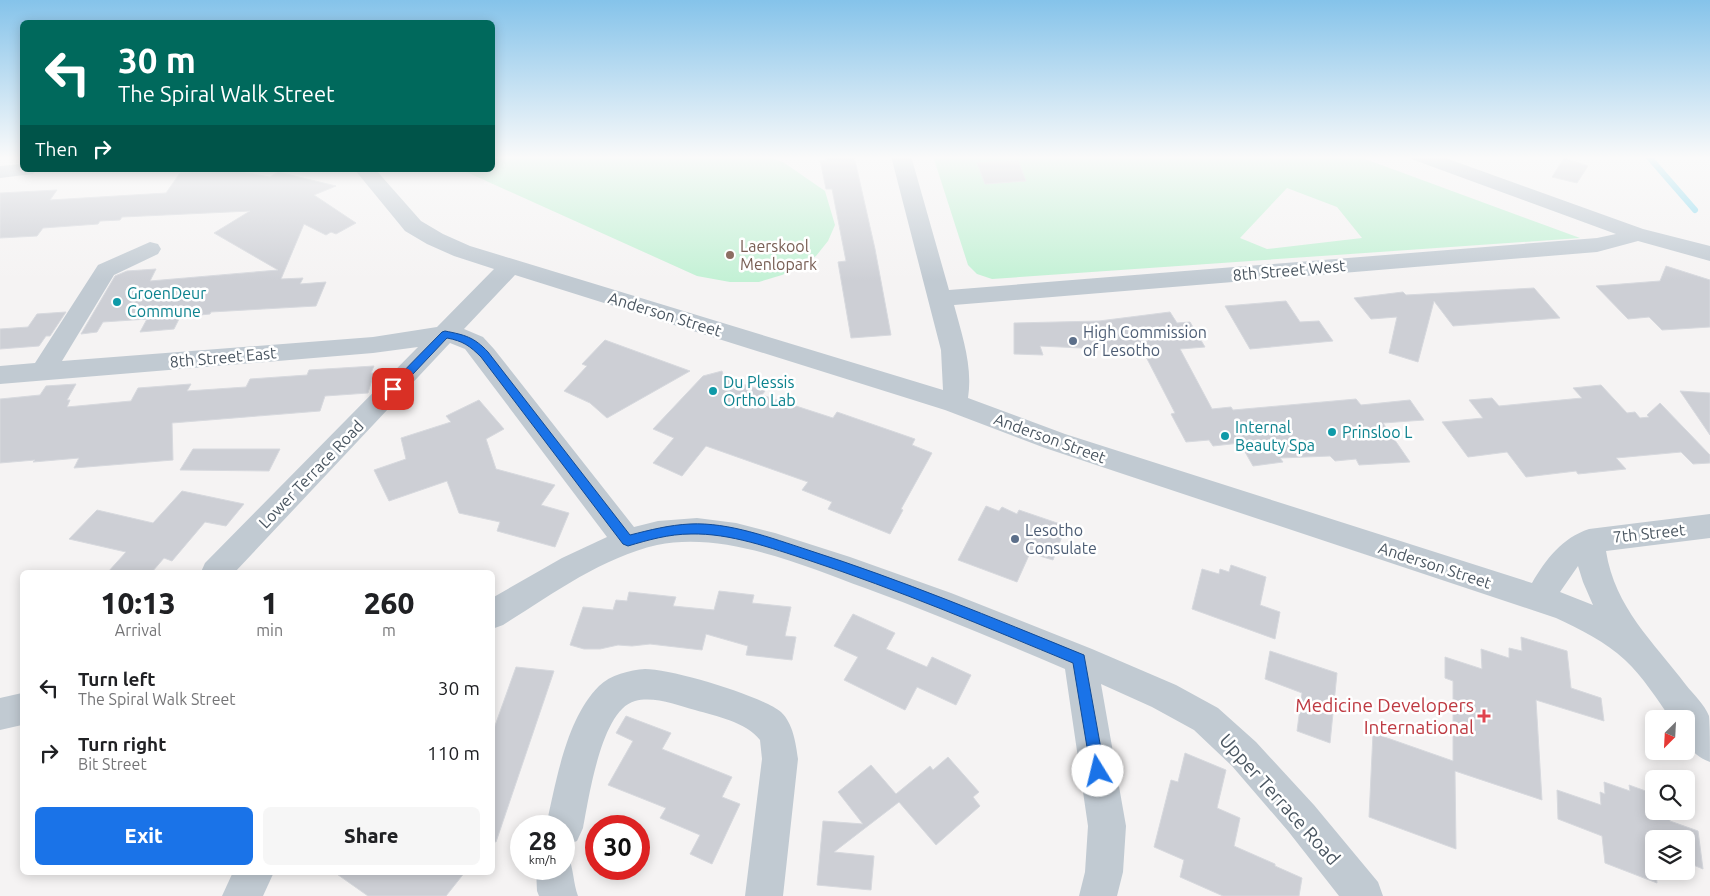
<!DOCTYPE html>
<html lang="en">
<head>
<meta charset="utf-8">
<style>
  :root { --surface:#fff; --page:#f6f6f6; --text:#202124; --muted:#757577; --accent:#1a73e8 }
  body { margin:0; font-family:Ubuntu,sans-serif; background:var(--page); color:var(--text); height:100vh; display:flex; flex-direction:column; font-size:19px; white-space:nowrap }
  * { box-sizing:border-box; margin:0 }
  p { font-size:16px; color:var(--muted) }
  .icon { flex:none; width:28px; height:28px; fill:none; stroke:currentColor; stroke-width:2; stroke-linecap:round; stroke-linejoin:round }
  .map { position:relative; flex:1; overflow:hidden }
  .panel { position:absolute; left:20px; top:570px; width:475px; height:305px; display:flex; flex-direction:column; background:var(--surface); border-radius:8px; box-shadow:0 2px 12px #0003 }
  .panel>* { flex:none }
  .hud { position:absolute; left:20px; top:20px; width:475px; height:152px; border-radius:8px; box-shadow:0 2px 12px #0003; background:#00695c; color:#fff; overflow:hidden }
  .needle { width:32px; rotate:204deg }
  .tools { position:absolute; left:1645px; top:710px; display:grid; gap:10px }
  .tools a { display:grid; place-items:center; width:50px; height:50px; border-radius:8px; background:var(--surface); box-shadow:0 2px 12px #0003; font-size:25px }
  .speed { position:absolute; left:510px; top:815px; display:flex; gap:10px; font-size:25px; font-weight:700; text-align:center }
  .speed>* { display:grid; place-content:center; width:65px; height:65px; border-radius:50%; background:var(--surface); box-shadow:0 2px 12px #0003; line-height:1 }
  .speed small { font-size:12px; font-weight:400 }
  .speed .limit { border:8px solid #d22; background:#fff; color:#111 }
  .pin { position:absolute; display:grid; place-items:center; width:42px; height:42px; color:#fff; margin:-21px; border-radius:10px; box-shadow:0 2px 8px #0006 }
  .me { position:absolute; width:55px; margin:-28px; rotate:351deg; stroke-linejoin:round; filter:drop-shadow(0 0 4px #0008) }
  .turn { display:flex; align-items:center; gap:18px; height:105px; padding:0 15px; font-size:22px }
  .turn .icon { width:65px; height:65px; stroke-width:2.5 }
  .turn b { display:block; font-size:35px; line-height:42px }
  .then { display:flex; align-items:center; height:48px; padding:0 15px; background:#0003; gap:10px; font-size:19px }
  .eta { display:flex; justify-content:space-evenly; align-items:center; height:85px; text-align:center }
  .eta b { font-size:30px; font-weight:800; line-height:35px }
  .primary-button { display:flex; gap:10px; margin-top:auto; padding:10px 15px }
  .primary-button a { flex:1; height:58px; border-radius:8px; background:var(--accent); color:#fff; font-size:20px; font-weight:800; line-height:58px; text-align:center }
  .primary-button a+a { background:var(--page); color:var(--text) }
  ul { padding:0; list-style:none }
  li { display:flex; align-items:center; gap:15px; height:65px; padding:0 15px }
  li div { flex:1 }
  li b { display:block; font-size:19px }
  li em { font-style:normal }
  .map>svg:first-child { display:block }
  .green { fill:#c3f1d5; fill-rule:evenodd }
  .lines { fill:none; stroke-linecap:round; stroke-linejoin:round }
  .stream { stroke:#90daee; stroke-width:6 }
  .building { fill:#cdcfd5; stroke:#d7d9de }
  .minor { fill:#c1cad2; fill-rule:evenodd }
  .route { fill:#1a73e8; stroke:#114b97 }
  .education-dot { fill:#8d6e63; stroke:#fff; stroke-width:2 }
  .culture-dot { fill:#0f9aa8; stroke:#fff; stroke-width:2 }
  .service-dot { fill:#5c6f8a; stroke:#fff; stroke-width:2 }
  .health-dot { fill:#e0444e; stroke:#fff; stroke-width:2 }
  .labels { text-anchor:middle; stroke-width:5; stroke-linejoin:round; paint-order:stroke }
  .education-label { font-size:16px; fill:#785e54; stroke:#fff; text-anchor:start }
  .street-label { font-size:16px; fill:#4a5661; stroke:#fff }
  .culture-label { font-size:16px; fill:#0d838f; stroke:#fff; text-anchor:start }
  .service-label { font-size:16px; fill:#4e5e75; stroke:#fff; text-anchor:start }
  .near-health-label { font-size:19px; fill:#be3a42; stroke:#fff; text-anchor:end }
  .near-street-label { font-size:19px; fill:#4a5661; stroke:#fff }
</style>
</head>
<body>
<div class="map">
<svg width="1710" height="896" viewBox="0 0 1710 896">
  <rect width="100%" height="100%" fill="#f5f3f3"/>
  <g class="green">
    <polygon points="493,156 766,156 783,162 825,191 835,225 828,241 816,256 801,266 782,275 759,282 730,282 697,276 462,170 492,170"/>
    <path d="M933,156H1357L1580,238L992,279L977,274L968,265ZM1287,188L1337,207L1362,238L1267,249L1240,238Z"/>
  </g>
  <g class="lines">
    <polyline class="stream" points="1648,156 1695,210"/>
  </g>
  <g class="building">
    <polygon points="854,156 875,249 891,335 851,338 838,262 846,261 832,189 826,189 820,160 827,160 827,157"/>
    <polygon points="1564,158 1588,166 1577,183 1552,177"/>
    <polygon points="1018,160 1026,181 985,184 977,163"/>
    <polygon points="235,171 270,177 278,172 336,186 314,195 356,223 336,234 331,232 326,235 304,224 281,279 303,278 300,284 326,282 316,306 211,312 210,314 180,317 174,329 140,332 147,319 103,322 97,332 81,334 115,276 127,271 156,269 150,281 278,270 214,233 250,211 122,217 120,220 100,221 98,224 43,228 37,236 0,238 0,193 57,190 50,200 166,193 180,173"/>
    <polygon points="1666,266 1710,280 1710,327 1662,330 1649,317 1628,319 1596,286 1660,281"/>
    <polygon points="1534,288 1560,318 1453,326 1434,301 1418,362 1389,353 1397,317 1371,319 1354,298 1403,292 1406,295"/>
    <polygon points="1286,301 1300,322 1319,321 1333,341 1250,349 1225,306"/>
    <polygon points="66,312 50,336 46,336 39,346 0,349 0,329 28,327 37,314"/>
    <polygon points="1170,312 1177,323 1190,322 1205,347 1180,349 1212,409 1231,407 1233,410 1356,399 1361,405 1410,400 1424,420 1383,423 1410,462 1359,465 1356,459 1335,461 1330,456 1280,458 1283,462 1253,466 1240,443 1213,446 1209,440 1186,442 1171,414 1175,413 1143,351 1105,355 1102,349 1040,346 1043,355 1014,354 1014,323 1099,321"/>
    <polygon points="605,340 690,371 607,418 590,403 564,391 587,366 582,364"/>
    <polygon points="374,366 371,373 374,373 368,393 325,396 320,411 172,423 173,460 74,468 79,458 33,462 35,460 0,463 0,399 40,395 46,386 76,384 67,400 70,400 67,407 131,401 138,388 191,384 187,391 246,387 250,379 307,375 309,370"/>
    <polygon points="722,371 723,375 727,374 730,380 765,391 762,395 833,418 837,412 915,439 912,445 932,453 901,509 903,510 890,534 828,509 832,502 802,490 808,482 706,446 682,476 653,463 674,438 653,429 703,376"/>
    <polygon points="1601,385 1627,413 1635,412 1640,418 1649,417 1647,415 1660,403 1710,455 1710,463 1693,464 1681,452 1616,458 1626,469 1578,474 1576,471 1526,477 1507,452 1468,457 1442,422 1483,418 1469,400 1492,398 1499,406 1582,398 1573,388"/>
    <polygon points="1680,391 1710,393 1710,435"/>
    <polygon points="479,400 504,429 486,439 496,469 555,485 541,505 569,513 555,547 497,531 500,522 459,513 447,481 389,501 374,470 406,459 401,438 451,422 446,416"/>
    <polygon points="193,449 280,449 269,471 180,470"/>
    <polygon points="182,491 244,504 226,526 205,522 172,561 164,558 152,572 108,572 126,552 69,539 97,510 153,523"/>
    <polygon points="986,506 999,511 1002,507 1017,514 1019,510 1066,526 1053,560 1030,553 1017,582 958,560"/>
    <polygon points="1231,565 1266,577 1260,605 1280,612 1275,639 1192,609 1202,569 1219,574 1220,569 1229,572"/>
    <polygon points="719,591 754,595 752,603 791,607 785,636 796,637 792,660 746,655 748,646 706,634 702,650 650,644 632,646 618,645 600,649 584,649 570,645 583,607 613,610 616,600 627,601 629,592 676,597 673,606 714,610"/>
    <polygon points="853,614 895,633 886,649 927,667 932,657 971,675 956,705 917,687 905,710 844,680 858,657 834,646"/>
    <polygon points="1521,637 1567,651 1571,688 1601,698 1604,721 1536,700 1542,800 1455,771 1456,849 1369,817 1373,733 1453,761 1453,681 1445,678 1445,657 1482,669 1481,649 1509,658 1509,648 1522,651"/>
    <polygon points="1270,651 1337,673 1330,743 1297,731 1302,693 1265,679"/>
    <polygon points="516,667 554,671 496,842 492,841 492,734"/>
    <polygon points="626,716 671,733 662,749 732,777 722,797 740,804 712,864 690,854 700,835 660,818 666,808 608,785 633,741 616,733"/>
    <polygon points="1185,753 1226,770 1217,808 1240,818 1234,846 1275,864 1275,866 1302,878 1299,896 1223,896 1180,877 1184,860 1154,847 1171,780 1178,782"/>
    <polygon points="948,757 979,792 973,797 980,806 936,845 899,802 834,852 874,856 871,890 817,885 823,821 863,824 838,792 871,765 896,794 930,766 933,770"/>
    <polygon points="1604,782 1630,791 1629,785 1654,794 1654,811 1669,811 1670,821 1698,831 1703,869 1686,862 1686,839 1654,839 1654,871 1656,871 1657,883 1605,863 1602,836 1558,819 1557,790 1601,805 1600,792 1605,794"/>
    <polygon points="334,872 465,872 446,896 368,896"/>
  </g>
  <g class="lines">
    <g class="minor">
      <path d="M891,156H911L949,290L1597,238L1616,234L1414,160L1411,156H1440L1643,229L1710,246V261L1638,241L1597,252L954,305C962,335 973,366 968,398L1065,434L1532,583C1546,559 1562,538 1589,529L1710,514V538L1606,551C1615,608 1653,641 1686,685C1693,694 1705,705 1709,716C1710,725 1710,751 1710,762C1687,753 1686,741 1686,719H1671C1657,699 1643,677 1625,660C1606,642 1580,629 1556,618L1045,448L945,410L515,275L464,329L483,337L494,349L634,527L658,521L697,518L736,523L775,533L850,557L951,593L1092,649L1176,685L1218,708L1256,742L1314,805L1378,882L1383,896H1339L1288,831L1232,766L1194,730L1152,707L1101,684L1126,826L1123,872L1117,896H1079L1085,872L1088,826L1065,669C999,641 933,613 865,588C803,565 724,531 657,545C601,558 551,595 503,625L492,629V598L562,558L607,537L465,349L450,343L235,572H201L205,563L418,347L373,353L0,384V366L35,363L98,265L150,242L158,244L161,249L158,254L114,275L62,361L373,337L437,327L494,269L454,256L427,244L405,231L355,170H376L421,221L443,234L470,246L943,390L941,350ZM1578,566L1583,582L1593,605L1560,592Z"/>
      <polygon points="22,164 22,170 36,170 33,174 0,178 0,166"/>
      <path d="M645,669C672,669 762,696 781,712C793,723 796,744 798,759L783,896H745L762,759L760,740C746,722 716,716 695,710C677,705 654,696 635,701C601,710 589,798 583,828L577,841L564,846V826H546C556,782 566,719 599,686C610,675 630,670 645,669Z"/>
      <polygon points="22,693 22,725 0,730 0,698"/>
      <path d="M564,854L568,856C574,869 573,883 578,896H539L537,891L536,869H564Z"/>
      <polygon points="233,872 274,872 263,896 222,896"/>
    </g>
  </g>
  <linearGradient id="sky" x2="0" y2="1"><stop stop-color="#85c3ea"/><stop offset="0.56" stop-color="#fafafa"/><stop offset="1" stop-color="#fafafa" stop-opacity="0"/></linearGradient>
  <rect width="1710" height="281" fill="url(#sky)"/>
  <path class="route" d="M445,331C465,335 474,337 488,352L630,535C650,530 669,525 690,524C729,522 771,538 808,550C902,580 993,618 1084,655L1105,771L1103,776L1098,778L1093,776L1091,771L1073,663C986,627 899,590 808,560C771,548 730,533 691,534C669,534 648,540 628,546L623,544L481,357C470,346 463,341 447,338L396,392H389L387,389L389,386L442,332Z"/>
  <circle class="education-dot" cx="730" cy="255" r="5"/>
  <g class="culture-dot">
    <circle cx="117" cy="302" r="5"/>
    <circle cx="713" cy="391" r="5"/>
    <circle cx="1332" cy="432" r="5"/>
    <circle cx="1225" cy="436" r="5"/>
  </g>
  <g class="service-dot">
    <circle cx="1073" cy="341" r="5"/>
    <circle cx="1015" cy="539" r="5"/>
  </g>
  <path class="health-dot" d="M1481.5 708.5h5v5h5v5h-5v5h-5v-5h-5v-5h5z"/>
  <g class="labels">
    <g class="education-label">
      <text x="740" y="252">Laerskool<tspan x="740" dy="18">Menlopark</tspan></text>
    </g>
    <g class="street-label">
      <text transform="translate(1289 270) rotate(-5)" y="6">8th Street West</text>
      <text transform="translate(665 314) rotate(17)" y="6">Anderson Street</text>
      <text transform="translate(223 357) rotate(-5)" y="6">8th Street East</text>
      <text transform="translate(1050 438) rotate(20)" y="6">Anderson Street</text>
      <text transform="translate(311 474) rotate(-46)" y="6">Lower Terrace Road</text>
      <text transform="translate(1649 533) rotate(-6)" y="6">7th Street</text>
      <text transform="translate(1435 565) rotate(18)" y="6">Anderson Street</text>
    </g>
    <g class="culture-label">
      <text x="127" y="299">GroenDeur<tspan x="127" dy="18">Commune</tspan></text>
      <text x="723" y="388">Du Plessis<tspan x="723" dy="18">Ortho Lab</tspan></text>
      <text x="1235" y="433">Internal<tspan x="1235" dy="18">Beauty Spa</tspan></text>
      <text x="1342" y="438">Prinsloo L</text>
    </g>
    <g class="service-label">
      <text x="1083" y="338">High Commission<tspan x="1083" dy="18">of Lesotho</tspan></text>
      <text x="1025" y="536">Lesotho<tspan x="1025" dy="18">Consulate</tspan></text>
    </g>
    <g class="near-health-label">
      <text x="1474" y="712">Medicine Developers<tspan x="1474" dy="22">International</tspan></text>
    </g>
    <g class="near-street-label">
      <text transform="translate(1280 799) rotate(48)" y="7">Upper Terrace Road</text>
    </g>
  </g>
</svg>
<div class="tools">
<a><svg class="needle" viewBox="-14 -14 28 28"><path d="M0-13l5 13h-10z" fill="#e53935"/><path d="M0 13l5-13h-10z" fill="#757577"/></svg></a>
<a><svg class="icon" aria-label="search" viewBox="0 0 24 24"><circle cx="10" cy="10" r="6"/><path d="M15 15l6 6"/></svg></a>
<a><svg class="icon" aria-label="layers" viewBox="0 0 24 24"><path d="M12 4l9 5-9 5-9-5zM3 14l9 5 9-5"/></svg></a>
</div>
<div class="speed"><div>28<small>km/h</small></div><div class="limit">30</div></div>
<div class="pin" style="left:393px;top:389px;background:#d93025"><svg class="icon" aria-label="arrive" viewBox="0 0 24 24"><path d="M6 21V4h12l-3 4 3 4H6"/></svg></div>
<svg class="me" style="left:1098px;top:771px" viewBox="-20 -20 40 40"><circle r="19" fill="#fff"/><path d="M0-13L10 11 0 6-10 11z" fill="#1a73e8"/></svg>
<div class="hud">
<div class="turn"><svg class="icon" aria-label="left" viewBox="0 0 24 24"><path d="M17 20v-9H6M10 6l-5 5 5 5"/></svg><div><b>30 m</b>The Spiral Walk Street</div></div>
<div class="then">Then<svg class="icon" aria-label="right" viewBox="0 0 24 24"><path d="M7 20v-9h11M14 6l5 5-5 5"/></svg></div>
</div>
<section class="panel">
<div class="eta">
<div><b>10:13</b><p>Arrival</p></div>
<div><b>1</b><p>min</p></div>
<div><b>260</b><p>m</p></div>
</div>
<ul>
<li><svg class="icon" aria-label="left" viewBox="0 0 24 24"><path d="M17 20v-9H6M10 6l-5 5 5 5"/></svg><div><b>Turn left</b><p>The Spiral Walk Street</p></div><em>30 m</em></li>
<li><svg class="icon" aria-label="right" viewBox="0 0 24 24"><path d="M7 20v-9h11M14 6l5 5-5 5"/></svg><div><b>Turn right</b><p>Bit Street</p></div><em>110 m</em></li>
</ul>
<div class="primary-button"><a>Exit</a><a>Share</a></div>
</section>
</div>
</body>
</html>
